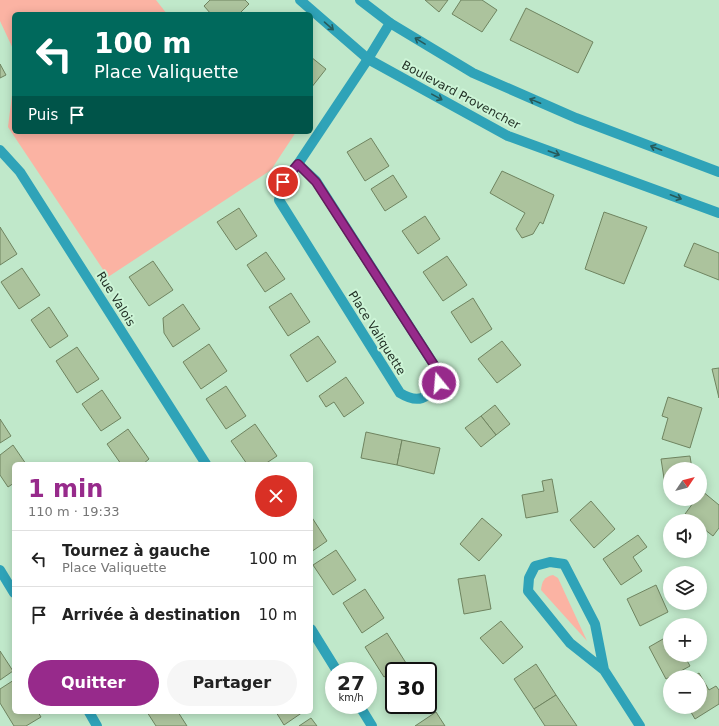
<!DOCTYPE html>
<html lang="fr">
<head>
<meta charset="utf-8">
<style>
  :root { --surface:#fff; --page:#f6f6f6; --text:#222; --muted:#767676; --line:#e0e0e0; --accent:#972a8b }
  body { margin:0; font-family:"DejaVu Sans",sans-serif; background:var(--page); color:var(--text); height:100vh; display:flex; flex-direction:column; font-size:15px; white-space:nowrap }
  * { box-sizing:border-box; margin:0 }
  p { font-size:13px; color:var(--muted) }
  .icon { flex:none; width:22px; height:22px; fill:none; stroke:currentColor; stroke-width:2; stroke-linecap:round; stroke-linejoin:round }
  .map { position:relative; flex:1; overflow:hidden }
  .panel { position:absolute; left:12px; top:462px; width:301px; height:252px; display:flex; flex-direction:column; background:var(--surface); border-radius:6px; box-shadow:0 2px 10px #0003 }
  .panel>* { flex:none }
  .guide { position:absolute; left:12px; top:12px; width:301px; height:122px; border-radius:6px; box-shadow:0 2px 10px #0003; background:#00695c; color:#fff; overflow:hidden }
  .needle { width:26px; rotate:55deg }
  .controls { position:absolute; left:663px; top:462px; display:grid; gap:8px }
  .controls a { display:grid; place-items:center; width:44px; height:44px; border-radius:50%; background:var(--surface); box-shadow:0 2px 10px #0003; font-size:20px }
  .speed { position:absolute; left:325px; top:662px; display:flex; gap:8px; font-size:20px; font-weight:700; text-align:center }
  .speed>* { display:grid; place-content:center; width:52px; height:52px; border-radius:50%; background:var(--surface); box-shadow:0 2px 10px #0003; line-height:1 }
  .speed small { font-size:10px; font-weight:400 }
  .speed .limit { border:2px solid #111; border-radius:6px; background:#fff; color:#111 }
  .pin { position:absolute; display:grid; place-items:center; width:34px; height:34px; color:#fff; margin:-17px; border:2px solid #fff; border-radius:50%; box-shadow:0 1px 4px #0007 }
  .me { position:absolute; width:44px; margin:-22px; rotate:343deg; stroke-linejoin:round; filter:drop-shadow(0 0 3px #0008) }
  .turn { display:flex; align-items:center; gap:14px; height:84px; padding:0 16px; font-size:18px }
  .turn .icon { width:52px; height:52px; stroke-width:2.5 }
  .turn b { display:block; font-size:28px; line-height:34px }
  .then { display:flex; align-items:center; height:38px; padding:0 16px; background:#0003; gap:8px; font-size:15px }
  .round { display:grid; place-items:center; flex:none; width:42px; height:42px; border-radius:21px; background:var(--page) }
  .headline { display:flex; align-items:center; justify-content:space-between; height:68px; padding:0 16px }
  h1 { font-size:24px; font-weight:700; line-height:30px; color:var(--accent) }
  .primary-button { display:flex; gap:8px; margin-top:auto; padding:8px 16px }
  .primary-button a { flex:1; height:46px; border-radius:24px; background:var(--accent); color:#fff; font-size:16px; font-weight:700; line-height:46px; text-align:center }
  .primary-button a+a { background:var(--page); color:var(--text) }
  ul { padding:0; list-style:none }
  li { display:flex; align-items:center; gap:12px; height:56px; padding:0 16px; border-top:1px solid var(--line) }
  li div { flex:1 }
  li b { display:block; font-size:15px }
  li em { font-style:normal }
  .map>svg:first-child { display:block }
  .green { fill:#fbb3a3 }
  .building { fill:#acc39d; stroke:#6f8460 }
  .lines { fill:none; stroke-linecap:round; stroke-linejoin:round }
  .minor { stroke:#2fa3b8; stroke-width:10 }
  .tertiary { stroke:#2fa3b8; stroke-width:10 }
  .oneway { stroke:#275a5a }
  .route-casing { stroke:#621b5a; stroke-width:10 }
  .route { stroke:#972a8b; stroke-width:7 }
  .labels { text-anchor:middle; stroke-width:4; stroke-linejoin:round; paint-order:stroke }
  .street-label { font-size:12px; fill:#233227; stroke:#cdf5d7 }
</style>
</head>
<body>
<div class="map">
<svg width="719" height="726" viewBox="0 0 719 726">
  <rect width="100%" height="100%" fill="#c0e8ca"/>
  <g class="green">
    <polygon points="0,0 156,0 167,14 14,14 14,51 0,21"/>
    <polygon points="14,79 14,132 296,132 271,170 108,277 8,127"/>
    <path d="M553,575L558,578L587,641L541,590C542,581 544,577 553,575Z"/>
  </g>
  <g class="building">
    <polygon points="210,0 245,0 249,4 239,14 211,14 204,6"/>
    <polygon points="425,0 448,0 439,12"/>
    <polygon points="461,0 482,0 497,10 482,32 452,14"/>
    <polygon points="526,8 593,42 578,73 510,40"/>
    <polygon points="311,57 326,69 311,88"/>
    <polygon points="0,64 6,75 0,78"/>
    <polygon points="371,138 389,166 365,181 347,152"/>
    <polygon points="502,171 554,195 543,224 540,222 533,234 522,238 516,229 525,213 490,193"/>
    <polygon points="393,175 407,197 385,211 371,189"/>
    <polygon points="239,208 257,236 236,250 217,222"/>
    <polygon points="604,212 647,227 624,284 585,269"/>
    <polygon points="425,216 440,239 418,254 402,231"/>
    <polygon points="0,227 17,254 0,265"/>
    <polygon points="694,243 719,253 719,280 684,266"/>
    <polygon points="266,252 285,279 265,292 247,265"/>
    <polygon points="447,256 467,285 443,301 423,272"/>
    <polygon points="153,261 173,290 149,306 129,277"/>
    <polygon points="22,268 40,295 19,309 1,282"/>
    <polygon points="291,293 310,322 288,336 269,307"/>
    <polygon points="473,298 492,329 471,343 451,312"/>
    <polygon points="183,304 200,329 173,347 164,333 163,318"/>
    <polygon points="49,307 68,336 50,348 31,320"/>
    <polygon points="318,336 336,362 307,382 290,355"/>
    <polygon points="502,341 521,365 497,383 478,359"/>
    <polygon points="209,344 227,371 201,389 183,362"/>
    <polygon points="77,347 99,379 77,393 56,361"/>
    <polygon points="719,368 719,398 712,369"/>
    <polygon points="346,377 364,403 344,417 334,402 326,407 319,396"/>
    <polygon points="226,386 246,416 226,429 206,399"/>
    <polygon points="102,390 121,418 101,431 82,404"/>
    <polygon points="668,397 702,408 690,448 662,439 668,418 662,416"/>
    <polygon points="495,405 510,424 496,435 481,416"/>
    <polygon points="481,416 496,435 481,447 465,428"/>
    <polygon points="0,419 11,436 0,443"/>
    <polygon points="255,424 277,456 265,464 247,464 231,441"/>
    <polygon points="128,429 149,459 143,464 121,464 107,444"/>
    <polygon points="366,432 402,440 397,465 361,458"/>
    <polygon points="402,440 440,448 434,474 397,465"/>
    <polygon points="13,445 26,464 14,464 14,483 8,487 0,475 0,455"/>
    <polygon points="690,456 692,469 670,469 670,491 666,491 661,459"/>
    <polygon points="552,479 558,512 526,518 522,495 544,491 542,481"/>
    <polygon points="702,491 719,505 719,528 713,536 700,526 700,521 694,521 685,514 696,499 700,499"/>
    <polygon points="591,501 615,529 594,548 570,520"/>
    <polygon points="311,516 327,541 311,552"/>
    <polygon points="482,518 502,535 479,561 460,544"/>
    <polygon points="638,535 647,547 633,557 642,571 621,585 603,559"/>
    <polygon points="336,550 356,580 333,595 313,565"/>
    <polygon points="485,575 491,609 464,614 458,579"/>
    <polygon points="656,585 668,612 640,626 627,599"/>
    <polygon points="365,589 384,618 362,633 343,603"/>
    <polygon points="501,621 523,647 503,664 480,638"/>
    <polygon points="387,633 406,663 384,677 365,647"/>
    <polygon points="670,635 670,655 684,655 690,666 666,679 649,647"/>
    <polygon points="0,651 13,671 0,680"/>
    <polygon points="536,664 556,695 534,709 514,679"/>
    <polygon points="699,673 709,690 716,686 719,690 719,704 695,719 688,707 700,707 700,677 693,677"/>
    <polygon points="14,680 14,712 38,712 41,717 26,726 14,726 0,703 0,689"/>
    <polygon points="428,686 434,694 428,699"/>
    <polygon points="556,695 577,726 545,726 534,709"/>
    <polygon points="401,705 420,705 408,714"/>
    <polygon points="147,712 178,712 187,726 156,726"/>
    <polygon points="276,712 303,712 284,725"/>
    <polygon points="436,712 445,726 415,726"/>
    <polygon points="311,718 317,726 299,726"/>
  </g>
  <g class="lines">
    <g class="minor">
      <polyline points="0,150 20,172 206,464"/>
      <path d="M298,164L316,181L438,371L439,383C427,399 418,404 400,393L279,200L283,182L298,164L368,59L390,23"/>
      <polyline points="0,570 14,593"/>
      <polyline points="311,629 337,671"/>
      <polyline points="604,670 595,624 564,564 550,562 535,566 529,578 528,591 570,643 604,670 640,726"/>
      <polyline points="359,705 372,726"/>
      <polyline points="89,712 97,726"/>
    </g>
    <g class="tertiary">
      <polyline points="300,0 368,59 508,136 719,213"/>
      <polyline points="360,0 390,23 473,73 576,118 719,172"/>
    </g>
  </g>
  <defs><path id="oneway-shaft" d="M-6 0H5M1.5-3L5.5 0L1.5 3" fill="none" stroke-width="1.6" stroke-linecap="round" stroke-linejoin="round"/></defs>
  <g class="oneway">
    <use href="#oneway-shaft" transform="translate(329 26) rotate(41)"/>
    <use href="#oneway-shaft" transform="translate(420 41) rotate(-149)"/>
    <use href="#oneway-shaft" transform="translate(437 97) rotate(29)"/>
    <use href="#oneway-shaft" transform="translate(535 101) rotate(-158)"/>
    <use href="#oneway-shaft" transform="translate(656 148) rotate(-159)"/>
    <use href="#oneway-shaft" transform="translate(554 153) rotate(20)"/>
    <use href="#oneway-shaft" transform="translate(676 197) rotate(21)"/>
  </g>
  <g class="lines">
    <g class="route-casing">
      <polyline id="route" points="283,182 298,164 316,182 438,371 439,383"/>
    </g>
    <use href="#route" class="route"/>
  </g>
  <g class="labels">
    <g class="street-label">
      <text transform="translate(461 95) rotate(28)" y="4">Boulevard Provencher</text>
      <text transform="translate(116 299) rotate(58)" y="4">Rue Valois</text>
      <text transform="translate(377 333) rotate(58)" y="4">Place Valiquette</text>
    </g>
  </g>
</svg>
<div class="controls">
<a><svg class="needle" viewBox="-14 -14 28 28"><path d="M0-13l5 13h-10z" fill="#e53935"/><path d="M0 13l5-13h-10z" fill="#767676"/></svg></a>
<a><svg class="icon" aria-label="sound" viewBox="0 0 24 24"><path d="M4 9h4l5-4v14l-5-4H4zM17 9q2 3 0 6"/></svg></a>
<a><svg class="icon" aria-label="layers" viewBox="0 0 24 24"><path d="M12 4l9 5-9 5-9-5zM3 14l9 5 9-5"/></svg></a>
<a>+</a>
<a>−</a>
</div>
<div class="speed"><div>27<small>km/h</small></div><div class="limit">30</div></div>
<div class="pin" style="left:283px;top:182px;background:#d93025"><svg class="icon" aria-label="arrive" viewBox="0 0 24 24"><path d="M6 21V4h12l-3 4 3 4H6"/></svg></div>
<svg class="me" style="left:439px;top:383px" viewBox="-20 -20 40 40"><circle r="17" fill="#972a8b" stroke="#fff" stroke-width="3"/><path d="M0-11L8 9 0 5-8 9z" fill="#fff"/></svg>
<div class="guide">
<div class="turn"><svg class="icon" aria-label="left" viewBox="0 0 24 24"><path d="M17 20v-9H6M10 6l-5 5 5 5"/></svg><div><b>100 m</b>Place Valiquette</div></div>
<div class="then">Puis<svg class="icon" aria-label="arrive" viewBox="0 0 24 24"><path d="M6 21V4h12l-3 4 3 4H6"/></svg></div>
</div>
<section class="panel">
<div class="headline"><div><h1>1 min</h1><p>110 m · 19:33</p></div><a class="round" style="background:#d93025;color:#fff"><svg class="icon" aria-label="close" viewBox="0 0 24 24"><path d="M6 6l12 12M18 6L6 18"/></svg></a></div>
<ul>
<li><svg class="icon" aria-label="left" viewBox="0 0 24 24"><path d="M17 20v-9H6M10 6l-5 5 5 5"/></svg><div><b>Tournez à gauche</b><p>Place Valiquette</p></div><em>100 m</em></li>
<li><svg class="icon" aria-label="arrive" viewBox="0 0 24 24"><path d="M6 21V4h12l-3 4 3 4H6"/></svg><div><b>Arrivée à destination</b></div><em>10 m</em></li>
</ul>
<div class="primary-button"><a>Quitter</a><a>Partager</a></div>
</section>
</div>
</body>
</html>
